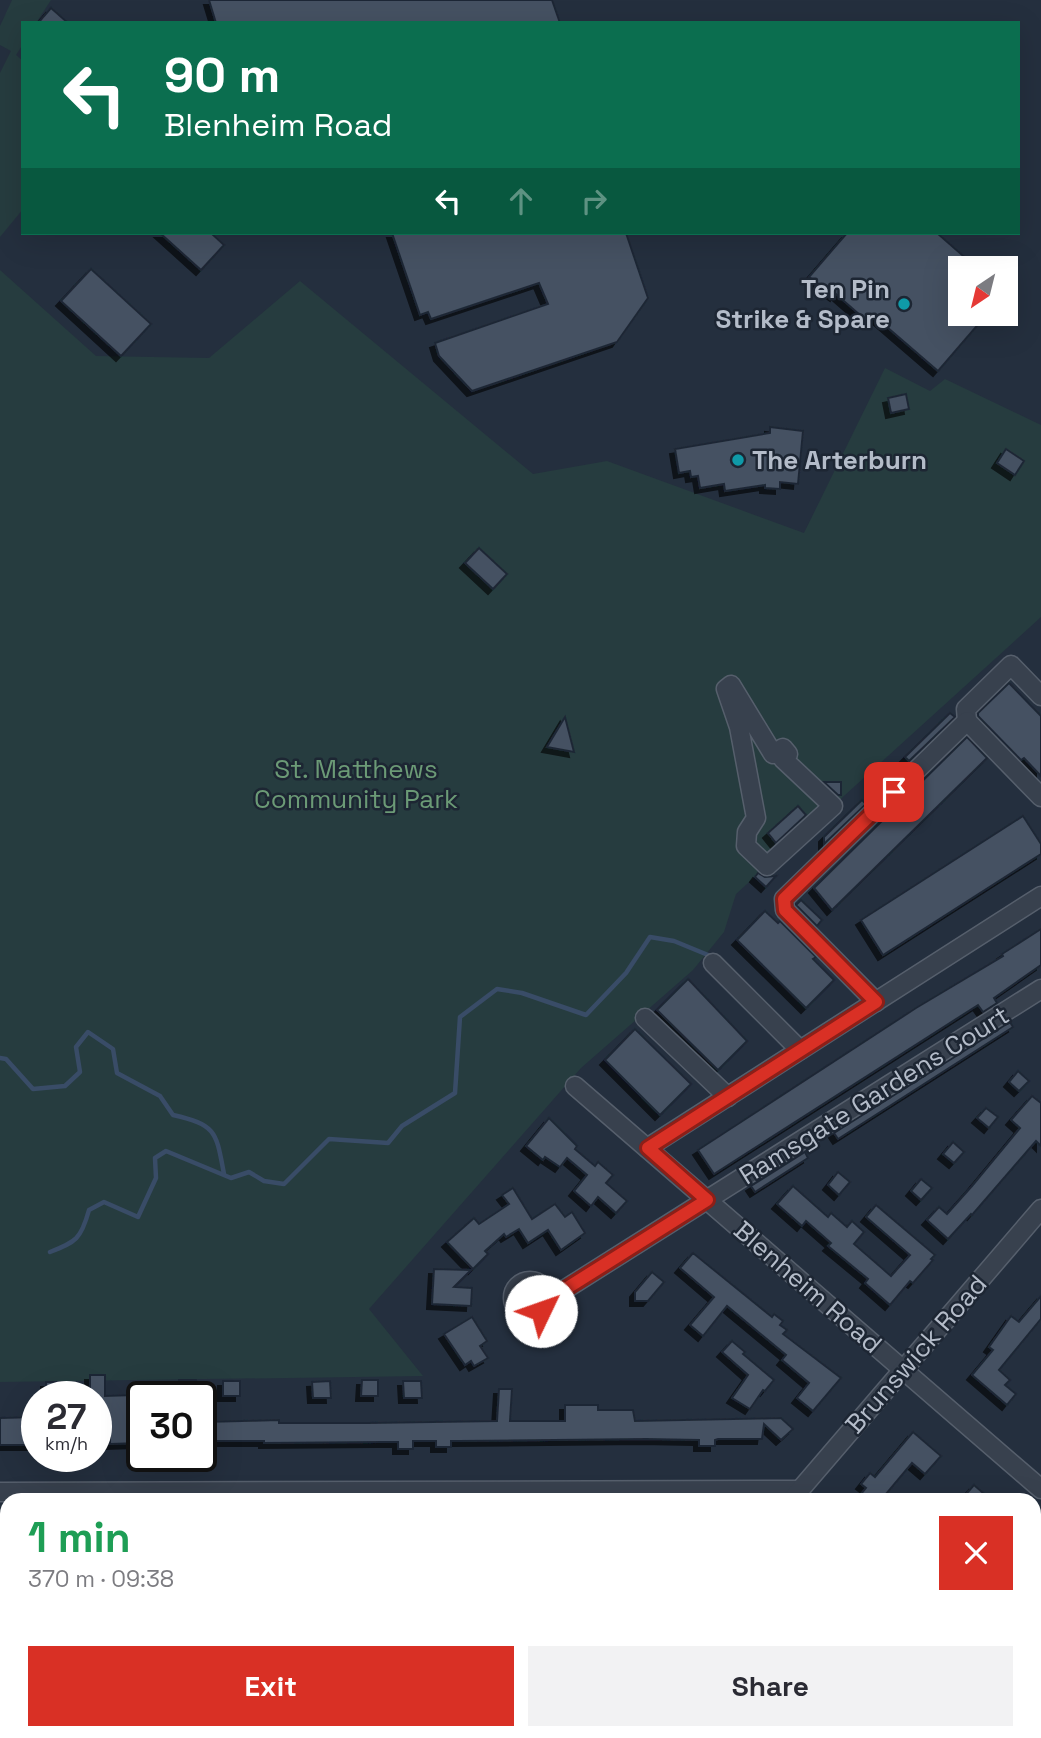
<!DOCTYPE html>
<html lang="en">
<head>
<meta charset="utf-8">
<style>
  :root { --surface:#fff; --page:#f2f2f3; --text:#2b2b33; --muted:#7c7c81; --accent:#d93025 }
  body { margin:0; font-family:"Space Grotesk",sans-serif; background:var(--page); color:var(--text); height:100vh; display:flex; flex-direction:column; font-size:26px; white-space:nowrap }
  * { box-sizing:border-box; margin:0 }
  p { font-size:23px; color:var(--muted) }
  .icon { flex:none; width:38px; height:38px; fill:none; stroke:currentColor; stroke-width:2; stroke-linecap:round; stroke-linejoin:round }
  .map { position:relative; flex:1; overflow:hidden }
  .drawer { position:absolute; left:0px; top:1493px; width:1041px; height:247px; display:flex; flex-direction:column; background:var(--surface); border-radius:21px 21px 0 0; box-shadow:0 7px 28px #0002 }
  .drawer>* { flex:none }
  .top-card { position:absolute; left:21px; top:21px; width:999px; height:214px; border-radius:0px; box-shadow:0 7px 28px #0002; background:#0b6e4f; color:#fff; overflow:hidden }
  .needle { width:46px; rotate:215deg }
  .controls { position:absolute; left:948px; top:256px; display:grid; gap:14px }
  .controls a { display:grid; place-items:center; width:70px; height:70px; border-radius:0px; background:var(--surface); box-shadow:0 7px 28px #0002; font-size:35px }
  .speed { position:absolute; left:21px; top:1381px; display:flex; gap:14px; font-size:35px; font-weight:700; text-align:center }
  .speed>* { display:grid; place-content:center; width:91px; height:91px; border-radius:50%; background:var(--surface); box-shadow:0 7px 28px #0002; line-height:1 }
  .speed small { font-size:18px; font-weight:400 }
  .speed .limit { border:4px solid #111; border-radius:10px; background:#fff; color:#111 }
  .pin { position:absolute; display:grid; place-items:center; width:60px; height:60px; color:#fff; margin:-30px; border-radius:14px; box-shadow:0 4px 10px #0006 }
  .me { position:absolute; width:77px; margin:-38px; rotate:48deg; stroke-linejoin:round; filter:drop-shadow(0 0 5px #0008) }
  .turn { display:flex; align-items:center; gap:24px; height:147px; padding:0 28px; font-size:32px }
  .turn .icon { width:91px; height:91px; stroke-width:2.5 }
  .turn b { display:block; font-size:49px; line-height:60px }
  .lanes { display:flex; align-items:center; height:66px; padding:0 28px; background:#0003; justify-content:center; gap:35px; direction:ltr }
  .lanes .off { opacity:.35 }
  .round { display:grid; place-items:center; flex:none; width:74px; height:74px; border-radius:0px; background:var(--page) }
  .headline { display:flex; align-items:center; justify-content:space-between; height:119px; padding:0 28px }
  h1 { font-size:42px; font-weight:700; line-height:52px; color:#1e9e55 }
  .button { display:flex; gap:14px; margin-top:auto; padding:14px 28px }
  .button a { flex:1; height:80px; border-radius:0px; background:var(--accent); color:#fff; font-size:28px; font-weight:700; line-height:80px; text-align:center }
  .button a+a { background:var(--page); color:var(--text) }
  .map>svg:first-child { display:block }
  .green { fill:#263c3f }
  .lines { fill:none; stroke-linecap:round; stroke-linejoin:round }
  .stream { stroke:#394c67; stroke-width:4.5 }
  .building { fill:#455162; stroke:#1f2835; stroke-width:2; filter:url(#shadow) }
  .minor-casing { stroke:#565f6c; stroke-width:21 }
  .minor { stroke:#38414e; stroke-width:18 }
  .route-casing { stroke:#8d1f18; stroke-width:18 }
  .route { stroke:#d93025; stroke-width:12 }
  .culture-dot { fill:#0f9aa8; stroke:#1d2633; stroke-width:2.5 }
  .labels { text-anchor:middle; stroke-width:5; stroke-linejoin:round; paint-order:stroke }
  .poi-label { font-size:26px; font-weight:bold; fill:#b4bcc9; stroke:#1d2633; text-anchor:end }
  .park-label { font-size:26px; fill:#6b9a76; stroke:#1d2633 }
  .street-label { font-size:26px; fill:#b4bcc9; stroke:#1d2633 }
</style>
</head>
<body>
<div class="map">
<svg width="1041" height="1738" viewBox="0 0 1041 1738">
  <defs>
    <filter id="shadow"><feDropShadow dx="-5" dy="5" stdDeviation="0" flood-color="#0009"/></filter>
  </defs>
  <rect width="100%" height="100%" fill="#242f3e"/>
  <g class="green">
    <polygon points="12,0 51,0 36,23 23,23 23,44 16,55 23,61 23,209 0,237 0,73 11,51 0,45 0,26"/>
    <polygon points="0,270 96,356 209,358 300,281 533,474 607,461 804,533 885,368 930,391 945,379 1041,425 1041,617 736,894 724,932 693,970 581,1068 369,1309 423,1376 0,1382"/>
  </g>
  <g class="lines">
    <g class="stream">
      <path d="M0,1058L6,1059L33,1089L65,1086L80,1072L76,1047L88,1032L113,1049L117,1073L160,1096L173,1115C217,1125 216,1132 224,1174"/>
      <path d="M50,1252C76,1242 81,1239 89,1210L104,1202L138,1217L156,1178L155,1158L166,1151L231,1178L249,1172L264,1181L284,1184L329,1139L388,1143L402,1126L455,1093L460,1017L497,989L522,993L586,1015L626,973L650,937L674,941L708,955"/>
    </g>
  </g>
  <g class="building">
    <polygon points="209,0 552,0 560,23 216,23"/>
    <polygon points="51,8 68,23 38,23"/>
    <polygon points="160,233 211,233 224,245 201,270"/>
    <polygon points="392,233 626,233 648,298 617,342 472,391 439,356 435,343 548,304 539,283 431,319 428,312 420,315"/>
    <polygon points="847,233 937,233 977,268 961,268 961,313 988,313 938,371 873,315 868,322 836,294 835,296 809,277"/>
    <polygon points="91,269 151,324 121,356 61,301"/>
    <polygon points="906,394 909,409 891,413 888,398"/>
    <polygon points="770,427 803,431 798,484 780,482 780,489 765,488 765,485 725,491 724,484 700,488 698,476 691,477 690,471 679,473 675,449 770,433"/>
    <polygon points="1006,449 1024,461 1015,475 997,463"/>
    <polygon points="479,548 507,574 493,589 465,563"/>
    <polygon points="1009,683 1041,716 1041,776 1024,758 1021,760 978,716 978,713"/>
    <polygon points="950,713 955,717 909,761 905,757"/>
    <polygon points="565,717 574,752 547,747"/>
    <polygon points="967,737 987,758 832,910 814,888"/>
    <polygon points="824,782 841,782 841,795 838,795"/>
    <polygon points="862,800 866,804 824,844 824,837"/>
    <polygon points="798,806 806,815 776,843 768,833"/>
    <polygon points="1023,816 1041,844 1041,854 883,955 861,920"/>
    <polygon points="758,873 765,877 776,876 766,887 755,877"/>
    <polygon points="801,900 822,920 817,926 796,905"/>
    <polygon points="765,911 778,923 780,921 816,957 813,959 834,980 806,1008 737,940"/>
    <polygon points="1041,929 1041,965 994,998 997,1003 983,1012 978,1005 714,1174 698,1150 916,1008 1003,956 1002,954"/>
    <polygon points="688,979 747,1041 718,1070 657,1010"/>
    <polygon points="1010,1022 1013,1027 838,1139 834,1133"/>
    <polygon points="635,1029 691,1084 660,1115 605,1060"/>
    <polygon points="1018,1071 1029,1081 1019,1091 1009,1082"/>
    <polygon points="1032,1096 1041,1103 1041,1146 1036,1141 972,1215 971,1214 948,1239 927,1220 939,1207 947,1214 972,1186 1020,1128 1011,1120"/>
    <polygon points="986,1108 998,1117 989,1128 977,1118"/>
    <polygon points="549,1118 577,1146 575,1149 595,1166 598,1162 613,1175 606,1183 627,1201 616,1213 598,1197 591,1206 574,1191 587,1175 567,1158 560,1167 545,1157 543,1160 526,1146"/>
    <polygon points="953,1142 964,1152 954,1163 943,1154"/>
    <polygon points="805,1152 808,1158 755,1192 751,1186"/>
    <polygon points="838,1172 850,1182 839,1195 828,1185"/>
    <polygon points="921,1179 932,1188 921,1200 911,1191"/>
    <polygon points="793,1186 828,1217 831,1213 847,1227 852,1221 864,1232 854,1244 891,1276 910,1255 866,1217 876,1205 935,1255 931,1259 933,1260 913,1283 910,1281 890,1305 865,1283 868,1279 828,1246 831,1243 806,1221 802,1226 777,1204"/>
    <polygon points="513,1188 532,1219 555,1204 565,1217 572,1212 585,1233 561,1250 548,1230 528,1243 519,1229 506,1237 504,1234 485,1251 488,1254 473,1269 447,1242 474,1218 479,1224 509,1204 502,1195"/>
    <polygon points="693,1253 772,1317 774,1314 783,1321 780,1325 787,1330 783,1334 841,1378 813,1411 797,1398 809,1383 782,1360 786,1355 727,1306 703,1336 690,1325 714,1297 680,1268"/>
    <polygon points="434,1269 471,1270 454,1287 472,1288 471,1306 432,1304"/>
    <polygon points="652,1272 664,1282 648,1301 635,1301 635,1292"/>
    <polygon points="1041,1296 1041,1319 999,1370 1010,1380 1005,1385 1016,1394 1007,1405 972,1375 993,1350 989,1347 1011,1316 1019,1322"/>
    <polygon points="472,1317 487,1341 480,1346 488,1358 474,1366 471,1361 465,1365 444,1334"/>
    <polygon points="732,1341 745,1352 743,1354 774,1380 765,1391 763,1390 750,1409 732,1398 748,1375 722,1352"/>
    <polygon points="90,1375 105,1375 105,1396 134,1395 141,1404 141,1443 110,1444 110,1438 96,1438 96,1396 90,1396"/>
    <polygon points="179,1380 196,1380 197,1394 179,1394"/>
    <polygon points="362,1380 378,1380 378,1396 361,1396"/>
    <rect x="223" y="1381" width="17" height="15"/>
    <polygon points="330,1381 331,1398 313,1398 312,1382"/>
    <polygon points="403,1381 421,1381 422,1398 404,1398"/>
    <polygon points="46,1382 63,1382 64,1396 46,1396"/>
    <polygon points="499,1389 512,1389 510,1421 565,1421 565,1405 598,1405 598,1410 633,1410 635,1421 781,1418 793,1429 781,1440 764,1424 762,1439 718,1439 715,1440 715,1446 699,1446 699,1440 646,1439 459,1441 451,1441 451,1447 436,1447 436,1441 413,1441 413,1449 398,1449 398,1442 382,1442 264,1443 264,1441 202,1441 202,1422 279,1420 279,1423 368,1423 497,1421"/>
    <polygon points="37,1417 37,1445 0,1445 0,1418"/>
    <polygon points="913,1432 941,1456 925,1474 912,1463 881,1500 856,1500 866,1488 861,1484 870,1473 875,1477"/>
    <polygon points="974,1485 991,1500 961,1500"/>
  </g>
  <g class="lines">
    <g class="minor-casing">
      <g id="minor">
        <polygon points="731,685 773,754 783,748 788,754 783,759 833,806 767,866 746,846 747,832 756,818 739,727 726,689"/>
        <polyline points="967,721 966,709 1011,665 1041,696"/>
        <polyline points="713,963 800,1050"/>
        <polyline points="876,1002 785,910 784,899 967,721 1041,797"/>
        <polyline points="645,1018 728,1097"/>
        <polyline points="575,1086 1041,1489"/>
        <polyline points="647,1148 1041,896"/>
        <circle cx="530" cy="1298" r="17"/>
        <polyline points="547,1295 556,1295 1041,989"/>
        <polyline points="0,1492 800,1490"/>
        <polyline points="793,1498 1041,1209"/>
        <polyline points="1034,1554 1041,1547"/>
        <polyline points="18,1738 19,1732"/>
        <polyline points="588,1738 593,1732"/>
        <polyline points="877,1738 882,1732"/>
      </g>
    </g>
    <use href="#minor" class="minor"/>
  </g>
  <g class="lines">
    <g class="route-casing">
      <polyline id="route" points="541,1311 547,1301 547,1295 556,1295 707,1200 648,1148 876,1002 785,910 784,899 894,792"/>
    </g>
    <use href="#route" class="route"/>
  </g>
  <g class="culture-dot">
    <circle cx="904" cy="304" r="7"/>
    <circle cx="738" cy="460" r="7"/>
  </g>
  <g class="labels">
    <g class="poi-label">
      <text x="890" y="298">Ten Pin<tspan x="890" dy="30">Strike &amp; Spare</tspan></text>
      <text x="752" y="469" text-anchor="start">The Arterburn</text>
    </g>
    <g class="park-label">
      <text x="356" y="778">St. Matthews<tspan x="356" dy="30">Community Park</tspan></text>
    </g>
    <g class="street-label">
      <text transform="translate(874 1095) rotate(-32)" y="9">Ramsgate Gardens Court</text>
      <text transform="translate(808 1287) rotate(41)" y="9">Blenheim Road</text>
      <text transform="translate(916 1354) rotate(-49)" y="9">Brunswick Road</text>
    </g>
  </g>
</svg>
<div class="controls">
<a><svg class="needle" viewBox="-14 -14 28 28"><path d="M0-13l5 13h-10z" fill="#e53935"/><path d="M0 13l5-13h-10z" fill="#7c7c81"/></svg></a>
</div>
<div class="speed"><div>27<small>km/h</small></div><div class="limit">30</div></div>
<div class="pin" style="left:894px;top:792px;background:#d93025"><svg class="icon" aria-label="arrive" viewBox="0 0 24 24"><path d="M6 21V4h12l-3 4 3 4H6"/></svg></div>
<svg class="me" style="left:541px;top:1311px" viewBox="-20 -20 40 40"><circle r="19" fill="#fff"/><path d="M0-13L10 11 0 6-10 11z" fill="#d93025"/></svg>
<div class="top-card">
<div class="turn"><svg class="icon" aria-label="left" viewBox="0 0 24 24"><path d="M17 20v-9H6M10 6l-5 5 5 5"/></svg><div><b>90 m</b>Blenheim Road</div></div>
<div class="lanes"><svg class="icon" aria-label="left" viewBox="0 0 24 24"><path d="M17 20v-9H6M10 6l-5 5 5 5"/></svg><svg class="icon off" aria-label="ahead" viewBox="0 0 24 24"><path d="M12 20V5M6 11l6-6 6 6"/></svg><svg class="icon off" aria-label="right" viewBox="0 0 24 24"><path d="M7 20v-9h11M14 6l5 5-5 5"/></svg></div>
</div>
<section class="drawer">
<div class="headline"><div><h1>1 min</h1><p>370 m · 09:38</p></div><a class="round" style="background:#d93025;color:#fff"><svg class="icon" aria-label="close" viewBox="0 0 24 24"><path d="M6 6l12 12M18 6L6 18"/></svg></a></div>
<div class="button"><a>Exit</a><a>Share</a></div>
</section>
</div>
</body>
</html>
